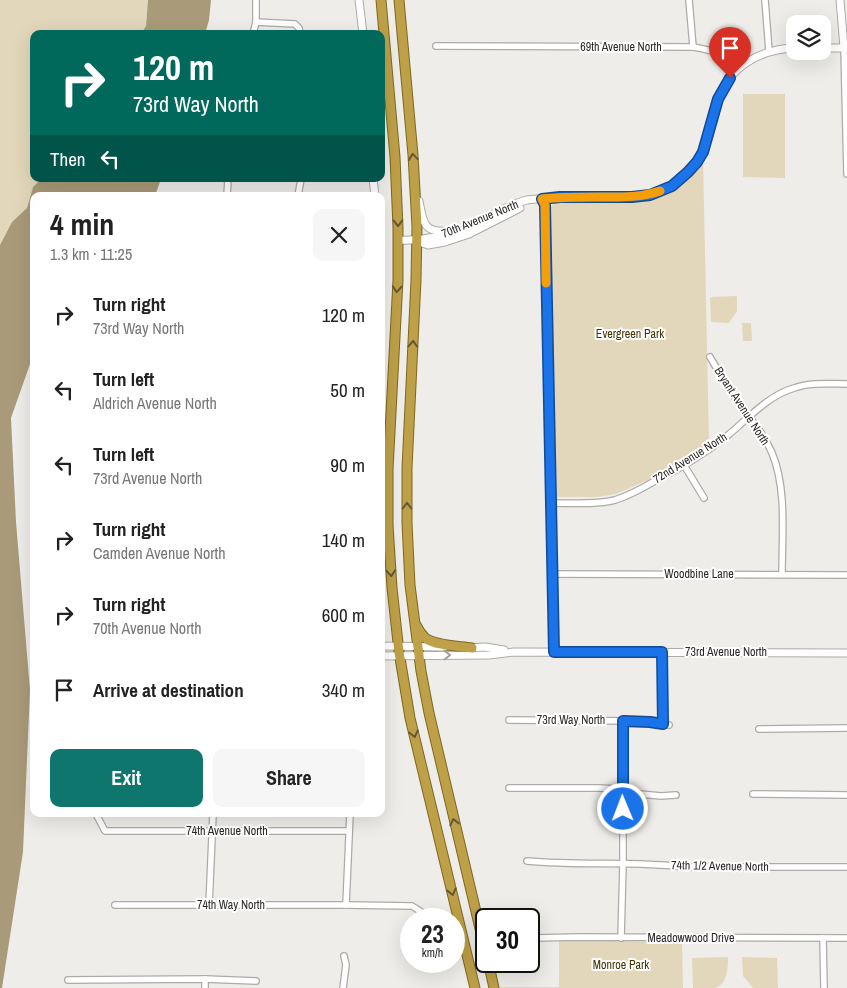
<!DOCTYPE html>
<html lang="en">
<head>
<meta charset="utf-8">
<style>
  :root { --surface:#fff; --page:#f6f6f6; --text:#222; --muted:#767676; --accent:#0f766e }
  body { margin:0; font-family:"Archivo Narrow",sans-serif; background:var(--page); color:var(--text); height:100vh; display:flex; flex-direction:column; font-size:19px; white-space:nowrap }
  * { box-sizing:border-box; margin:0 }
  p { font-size:16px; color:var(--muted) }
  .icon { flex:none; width:28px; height:28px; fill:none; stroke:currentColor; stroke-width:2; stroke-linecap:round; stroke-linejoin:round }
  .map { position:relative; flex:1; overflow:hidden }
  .sheet { position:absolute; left:30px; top:192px; width:355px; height:625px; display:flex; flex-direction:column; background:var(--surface); border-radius:10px; box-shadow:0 5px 20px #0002 }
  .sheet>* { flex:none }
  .hud { position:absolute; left:30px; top:30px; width:355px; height:152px; border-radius:10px; box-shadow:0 5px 20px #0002; background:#00695c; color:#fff; overflow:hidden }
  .tools { position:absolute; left:786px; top:15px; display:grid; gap:10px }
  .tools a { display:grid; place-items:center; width:45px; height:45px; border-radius:10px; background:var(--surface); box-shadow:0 5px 20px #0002; font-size:25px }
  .speed { position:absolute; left:400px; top:908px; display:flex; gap:10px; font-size:25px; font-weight:700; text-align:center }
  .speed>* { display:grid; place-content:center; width:65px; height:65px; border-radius:50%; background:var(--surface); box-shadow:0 5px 20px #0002; line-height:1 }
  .speed small { font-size:12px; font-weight:400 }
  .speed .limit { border:2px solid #111; border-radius:8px; background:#fff; color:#111 }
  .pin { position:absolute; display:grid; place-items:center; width:42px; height:42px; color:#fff; margin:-51px -21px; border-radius:50% 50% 50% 0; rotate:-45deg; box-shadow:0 0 5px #0007 }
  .pin .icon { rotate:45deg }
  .me { position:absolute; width:55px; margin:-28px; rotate:359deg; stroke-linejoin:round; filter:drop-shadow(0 0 4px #0008) }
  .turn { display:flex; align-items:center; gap:18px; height:105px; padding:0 20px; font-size:22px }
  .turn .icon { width:65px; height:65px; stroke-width:2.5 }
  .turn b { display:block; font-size:35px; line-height:42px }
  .then { display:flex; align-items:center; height:48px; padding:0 20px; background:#0003; gap:10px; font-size:19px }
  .round { display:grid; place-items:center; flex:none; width:52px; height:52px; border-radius:10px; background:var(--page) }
  .overview { display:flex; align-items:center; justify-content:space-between; height:85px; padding:0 20px }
  h1 { font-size:30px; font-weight:700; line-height:38px }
  .primary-button { display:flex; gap:10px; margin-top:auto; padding:10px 20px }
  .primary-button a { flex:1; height:58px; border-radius:10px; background:var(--accent); color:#fff; font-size:20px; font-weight:700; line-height:58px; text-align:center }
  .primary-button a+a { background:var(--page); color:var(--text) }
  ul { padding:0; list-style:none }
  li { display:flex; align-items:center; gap:15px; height:75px; padding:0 20px }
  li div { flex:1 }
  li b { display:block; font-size:19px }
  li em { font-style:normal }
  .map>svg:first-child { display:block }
  .green { fill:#e2d7ba }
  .water { fill:#a99b79 }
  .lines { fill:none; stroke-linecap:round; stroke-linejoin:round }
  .minor-casing { stroke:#adaba8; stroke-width:8 }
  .tertiary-casing { stroke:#adaba8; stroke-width:9 }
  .trunk-casing { stroke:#7f671f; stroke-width:11 }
  .minor { stroke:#fff; stroke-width:5.5 }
  .tertiary { stroke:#fff; stroke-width:7 }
  .trunk { stroke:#bea048; stroke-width:9 }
  .oneway { stroke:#655934 }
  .oneway2 { stroke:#9f9f9e }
  .route-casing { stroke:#114b97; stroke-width:12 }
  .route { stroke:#1a73e8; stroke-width:9 }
  .slow { stroke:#f59e0b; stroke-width:9 }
  .labels { text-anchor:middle; stroke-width:4; stroke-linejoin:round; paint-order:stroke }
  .street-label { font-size:12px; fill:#2a2927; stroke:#fff }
  .park-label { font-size:12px; fill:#413202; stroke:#fff }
</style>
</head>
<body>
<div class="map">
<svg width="847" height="988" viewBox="0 0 847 988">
  <rect width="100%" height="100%" fill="#efede9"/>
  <g class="green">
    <polygon points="0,0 148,0 146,26 141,34 34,34 34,179 41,179 33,187 27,208 12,222 0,245"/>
    <polygon points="743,94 785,94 785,178 743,177"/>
    <polygon points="703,158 709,444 672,468 657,476 616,494 597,497 555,497 549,208 558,201 632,201 649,199 675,188 688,179"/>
    <polygon points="736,296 737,297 737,311 729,323 712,322 711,321 710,298 711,297"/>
    <polygon points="742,323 751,323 752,341 743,341"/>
    <polygon points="559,940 682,942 683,988 500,988 500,987 559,987"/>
    <path d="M728,957C728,968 727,986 714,988C707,988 700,988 693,988L692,958Z"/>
    <polygon points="742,957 777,958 778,988 753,988 743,976"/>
  </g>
  <g class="water">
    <polygon points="148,0 211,0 209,20 205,34 141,34 146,26"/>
    <polygon points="41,179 161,179 155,196 34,196 34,360 30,364 11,418 16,522 30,690 23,852 2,988 0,988 0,245 12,222 27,208 33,187"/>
  </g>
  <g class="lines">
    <g class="minor-casing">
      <g id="minor">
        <polyline points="689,0 693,47"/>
        <polyline points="765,0 769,51"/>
        <polyline points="256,22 295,24 299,28 300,34"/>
        <polyline points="253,34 256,22 256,0"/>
        <path d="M436,46L693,47C712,50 726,54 739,68"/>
        <polyline points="844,48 847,174"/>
        <polyline points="227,196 228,179"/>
        <polyline points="298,196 301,179"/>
        <polyline points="542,199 545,205 554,652"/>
        <path d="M710,357C718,371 727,385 736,399C749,416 763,433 772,453C787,488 782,537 782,574"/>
        <polyline points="684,465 704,498"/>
        <path d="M551,503C572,503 595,505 615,500C628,496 641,489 653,482C679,469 704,454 727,436C748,419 767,396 794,388C811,382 829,384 847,384"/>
        <polyline points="552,574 847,575"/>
        <polyline points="663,652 663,724"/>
        <polyline points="509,720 636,721 650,722 669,725"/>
        <polyline points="759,729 847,728"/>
        <polyline points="509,788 600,788 616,789 640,794 661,796 676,795"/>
        <polyline points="753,794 847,795"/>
        <polyline points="96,814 105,831 349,831"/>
        <path d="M527,861C580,866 633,861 685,867H847"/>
        <polyline points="115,905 346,905 412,906 423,913"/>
        <polyline points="209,905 213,814"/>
        <polyline points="346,905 350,814"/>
        <polyline points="535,938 578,937 847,938"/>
        <polyline points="621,938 623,864 623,721"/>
        <polyline points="823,938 824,988"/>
        <polyline points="68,980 205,979 256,981"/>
        <polyline points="205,988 205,979"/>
        <polyline points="343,988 346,965 344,956"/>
      </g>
    </g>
    <g class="tertiary-casing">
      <g id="tertiary">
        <polyline points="359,0 363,34"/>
        <polyline points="840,0 844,48"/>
        <polyline points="822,48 847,48"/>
        <polyline points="373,179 375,196"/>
        <path d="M419,201C423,220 422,233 447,231"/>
        <path d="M398,240C424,241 445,237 468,227C488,218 507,205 527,200C533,199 540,199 546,198C568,197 590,197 611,197C624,197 637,198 649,195C661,192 673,186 682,177C710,152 706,131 718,99C730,66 761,49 795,48"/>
        <polyline points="417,241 428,245 445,242 469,234 520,208"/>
        <polyline points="381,646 444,647"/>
        <polyline points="468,648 485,647 504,650"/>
        <polyline points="381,656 489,655 514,652 847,653"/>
      </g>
    </g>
    <g class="trunk-casing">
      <g id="trunk">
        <polyline points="381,0 395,157 398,228 398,280 388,469 388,525 392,588 399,652 410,718 475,988"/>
        <polyline points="399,0 413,155 417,227 416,280 407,468 407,523 410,585 421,671 429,713 486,954"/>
        <path d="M416,625C418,629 421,634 425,638C436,646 459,646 472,648"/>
        <polyline points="488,961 494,988"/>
      </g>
    </g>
    <use href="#minor" class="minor"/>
    <use href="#tertiary" class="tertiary"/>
    <use href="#trunk" class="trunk"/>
  </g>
  <defs><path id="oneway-chevron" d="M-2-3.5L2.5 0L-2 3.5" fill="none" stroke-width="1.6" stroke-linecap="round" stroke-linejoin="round" transform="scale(1.25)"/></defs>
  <g class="oneway">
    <use href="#oneway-chevron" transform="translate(413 157) rotate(-95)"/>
    <use href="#oneway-chevron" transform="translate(398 223) rotate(89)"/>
    <use href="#oneway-chevron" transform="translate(397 289) rotate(93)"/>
    <use href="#oneway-chevron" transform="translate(413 344) rotate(-87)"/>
    <use href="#oneway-chevron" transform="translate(407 506) rotate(-90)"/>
    <use href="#oneway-chevron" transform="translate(391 573) rotate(86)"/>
    <use href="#oneway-chevron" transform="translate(414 734) rotate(77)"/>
    <use href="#oneway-chevron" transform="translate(454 822) rotate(-103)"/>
    <use href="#oneway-chevron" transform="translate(452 892) rotate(76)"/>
  </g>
  <use class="oneway2" href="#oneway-chevron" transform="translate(447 655) rotate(-1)"/>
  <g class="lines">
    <g class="route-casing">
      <polyline id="route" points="623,809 623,721 650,722 663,724 662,652 554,652 545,205 542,199 560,197 632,197 650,195 672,186 688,172 697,162 703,152 718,99 730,78"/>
    </g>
    <use href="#route" class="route"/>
    <path class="slow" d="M546,283L545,205L542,199C561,197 579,197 598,197C619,197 640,198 660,191"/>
  </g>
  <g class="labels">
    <g class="street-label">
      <text x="621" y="51">69th Avenue North</text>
      <text transform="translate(480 219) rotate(-22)" y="4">70th Avenue North</text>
      <text transform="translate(742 406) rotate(57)" y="4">Bryant Avenue North</text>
      <text transform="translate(690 458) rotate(-32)" y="4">72nd Avenue North</text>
      <text x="699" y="578">Woodbine Lane</text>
      <text x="726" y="656">73rd Avenue North</text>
      <text x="571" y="724">73rd Way North</text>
      <text x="227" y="835">74th Avenue North</text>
      <text transform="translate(720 866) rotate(1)" y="4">74th 1/2 Avenue North</text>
      <text x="231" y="909">74th Way North</text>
      <text x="691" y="942">Meadowwood Drive</text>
    </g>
    <g class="park-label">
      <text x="630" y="338">Evergreen Park</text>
      <text x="621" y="969">Monroe Park</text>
    </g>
  </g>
</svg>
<div class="tools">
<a><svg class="icon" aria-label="layers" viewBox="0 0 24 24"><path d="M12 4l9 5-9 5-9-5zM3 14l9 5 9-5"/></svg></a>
</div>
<div class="speed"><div>23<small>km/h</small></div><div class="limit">30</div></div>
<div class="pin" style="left:730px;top:78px;background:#d93025"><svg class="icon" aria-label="arrive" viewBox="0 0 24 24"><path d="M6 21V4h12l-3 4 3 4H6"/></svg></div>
<svg class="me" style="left:623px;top:809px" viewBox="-20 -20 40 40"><circle r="17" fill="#1a73e8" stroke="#fff" stroke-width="3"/><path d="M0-11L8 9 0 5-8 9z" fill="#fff"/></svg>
<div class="hud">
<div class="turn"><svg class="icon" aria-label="right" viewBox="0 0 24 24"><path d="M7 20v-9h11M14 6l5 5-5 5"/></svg><div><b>120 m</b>73rd Way North</div></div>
<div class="then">Then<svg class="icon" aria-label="left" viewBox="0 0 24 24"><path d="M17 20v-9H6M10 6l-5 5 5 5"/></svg></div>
</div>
<section class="sheet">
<div class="overview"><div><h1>4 min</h1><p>1.3 km · 11:25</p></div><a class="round"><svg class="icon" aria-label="close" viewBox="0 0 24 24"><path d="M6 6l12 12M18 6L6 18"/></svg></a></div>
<ul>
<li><svg class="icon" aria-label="right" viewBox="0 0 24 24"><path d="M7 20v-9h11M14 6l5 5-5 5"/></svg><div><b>Turn right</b><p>73rd Way North</p></div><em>120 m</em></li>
<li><svg class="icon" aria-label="left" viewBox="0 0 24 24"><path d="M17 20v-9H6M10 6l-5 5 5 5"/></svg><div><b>Turn left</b><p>Aldrich Avenue North</p></div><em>50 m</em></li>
<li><svg class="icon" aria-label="left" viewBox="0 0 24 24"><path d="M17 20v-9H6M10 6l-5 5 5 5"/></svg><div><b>Turn left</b><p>73rd Avenue North</p></div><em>90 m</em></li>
<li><svg class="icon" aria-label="right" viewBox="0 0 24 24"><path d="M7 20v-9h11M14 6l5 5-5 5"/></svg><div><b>Turn right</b><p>Camden Avenue North</p></div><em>140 m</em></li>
<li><svg class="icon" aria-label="right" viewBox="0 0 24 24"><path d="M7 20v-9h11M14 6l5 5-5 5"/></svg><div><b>Turn right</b><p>70th Avenue North</p></div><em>600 m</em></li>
<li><svg class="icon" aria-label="arrive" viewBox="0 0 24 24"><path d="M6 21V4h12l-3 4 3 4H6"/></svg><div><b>Arrive at destination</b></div><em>340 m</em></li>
</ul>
<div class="primary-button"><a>Exit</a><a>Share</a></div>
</section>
</div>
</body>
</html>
